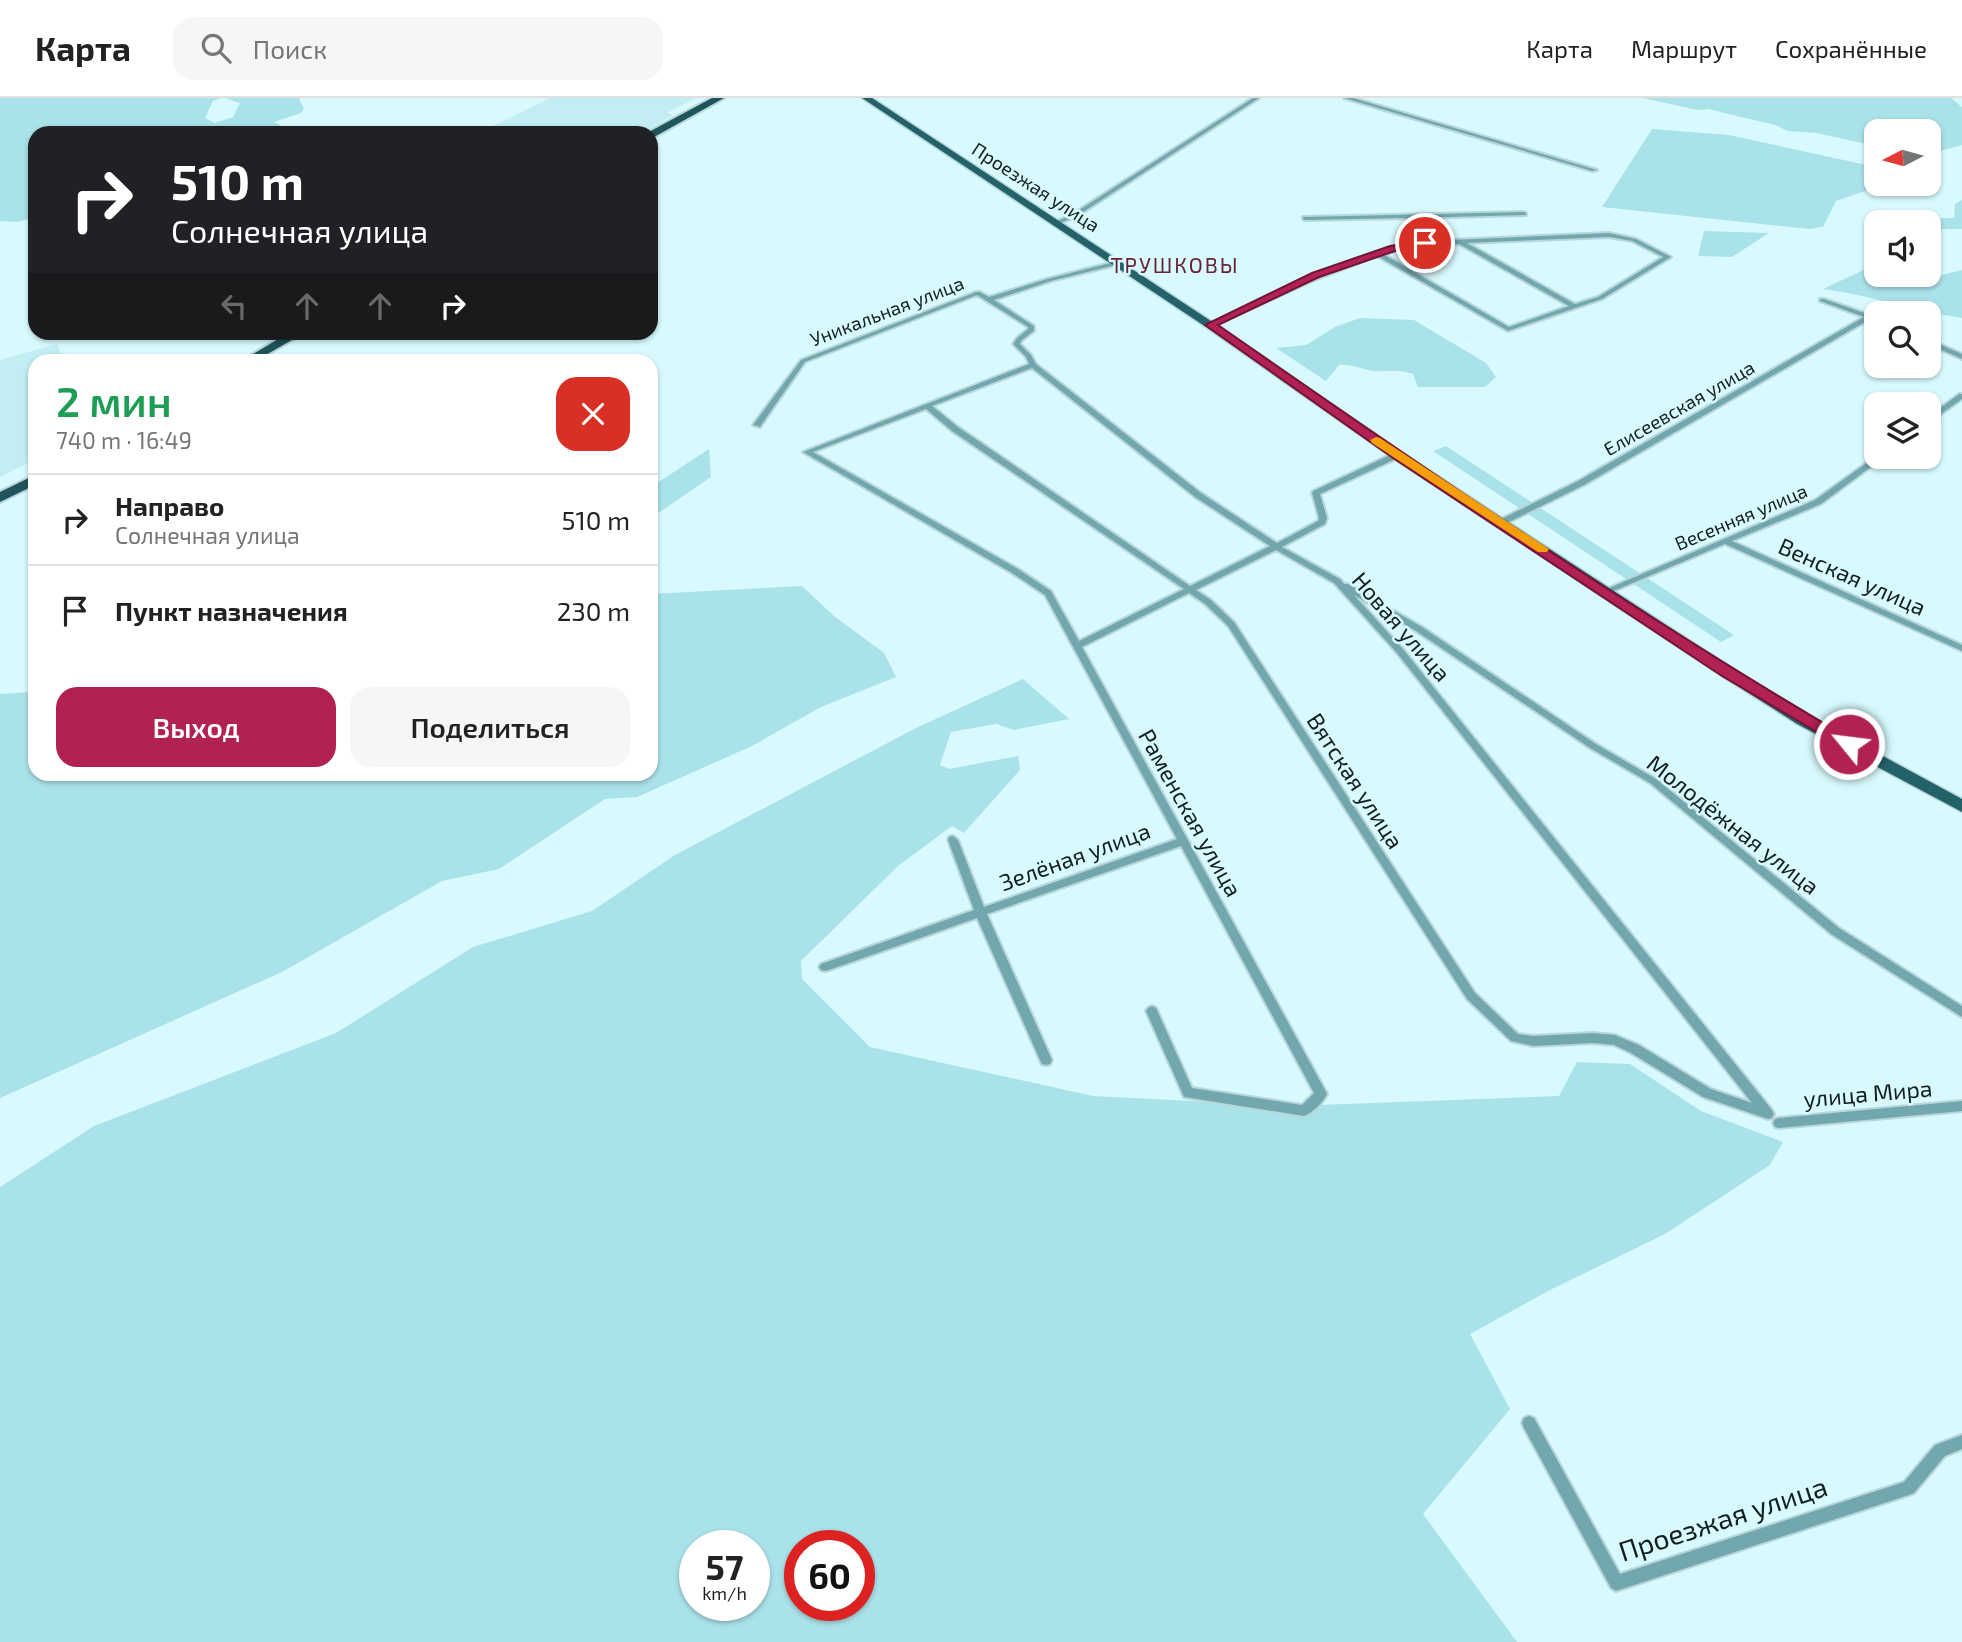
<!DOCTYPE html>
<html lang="ru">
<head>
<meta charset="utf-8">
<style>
  :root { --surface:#fff; --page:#f6f6f6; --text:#222; --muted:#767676; --line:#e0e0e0; --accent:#b12154 }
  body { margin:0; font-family:"Exo 2",sans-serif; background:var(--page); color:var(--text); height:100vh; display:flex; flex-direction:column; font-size:26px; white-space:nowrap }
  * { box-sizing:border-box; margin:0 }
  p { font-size:23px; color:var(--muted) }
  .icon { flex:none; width:38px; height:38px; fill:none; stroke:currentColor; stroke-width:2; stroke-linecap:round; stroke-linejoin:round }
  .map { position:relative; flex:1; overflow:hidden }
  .sheet { position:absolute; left:28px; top:256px; width:630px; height:427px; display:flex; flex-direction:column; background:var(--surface); border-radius:21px; box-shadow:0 2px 5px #0004 }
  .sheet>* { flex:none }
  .guide { position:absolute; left:28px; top:28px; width:630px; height:214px; border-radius:21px; box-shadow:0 2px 5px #0004; background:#202124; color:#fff; overflow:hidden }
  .needle { width:46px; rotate:264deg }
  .tools { position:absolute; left:1864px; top:21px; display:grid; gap:14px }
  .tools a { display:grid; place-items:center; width:77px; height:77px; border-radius:14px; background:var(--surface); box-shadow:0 2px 5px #0004; font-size:35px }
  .speed { position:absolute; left:679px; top:1432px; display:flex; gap:14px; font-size:35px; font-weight:700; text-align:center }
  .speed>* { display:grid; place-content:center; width:91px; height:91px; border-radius:50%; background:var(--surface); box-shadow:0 2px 5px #0004; line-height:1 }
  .speed small { font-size:18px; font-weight:400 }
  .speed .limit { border:10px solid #d22; background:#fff; color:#111 }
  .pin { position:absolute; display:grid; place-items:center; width:60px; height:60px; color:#fff; margin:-30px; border:4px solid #fff; border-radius:50%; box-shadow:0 2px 7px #0007 }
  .me { position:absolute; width:77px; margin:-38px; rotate:299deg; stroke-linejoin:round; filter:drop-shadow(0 0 5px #0008) }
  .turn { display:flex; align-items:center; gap:24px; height:147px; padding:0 28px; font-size:32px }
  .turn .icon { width:91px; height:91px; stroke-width:2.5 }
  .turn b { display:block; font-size:49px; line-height:60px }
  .lanes { display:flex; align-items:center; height:66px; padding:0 28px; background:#0003; justify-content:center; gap:35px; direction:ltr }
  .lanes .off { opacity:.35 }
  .round { display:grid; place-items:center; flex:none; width:74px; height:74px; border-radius:21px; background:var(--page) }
  .headline { display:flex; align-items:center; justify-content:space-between; height:119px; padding:0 28px }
  h1 { font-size:42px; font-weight:600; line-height:52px; color:#1e9e55 }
  .cta { display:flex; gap:14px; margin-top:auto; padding:14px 28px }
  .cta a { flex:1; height:80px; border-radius:21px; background:var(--accent); color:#fff; font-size:28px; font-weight:600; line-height:80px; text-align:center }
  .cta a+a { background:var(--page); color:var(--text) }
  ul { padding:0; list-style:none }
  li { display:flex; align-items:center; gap:21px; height:91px; padding:0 28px; border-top:2px solid var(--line) }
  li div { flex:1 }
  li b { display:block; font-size:26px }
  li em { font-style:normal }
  header { display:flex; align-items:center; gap:42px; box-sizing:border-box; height:98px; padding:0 35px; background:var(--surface); border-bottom:2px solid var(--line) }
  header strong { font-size:33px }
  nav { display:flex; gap:38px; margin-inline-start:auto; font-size:24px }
  .search { width:490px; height:63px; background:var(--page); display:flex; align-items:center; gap:18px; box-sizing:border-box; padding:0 24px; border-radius:21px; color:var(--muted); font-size:26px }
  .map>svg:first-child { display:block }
  .built { fill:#c1edf3 }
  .green { fill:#aae2e9; fill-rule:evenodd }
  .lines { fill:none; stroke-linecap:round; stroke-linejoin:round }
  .minor-casing { stroke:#b8d7db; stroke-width:4 }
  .primary-casing { stroke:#b8d7db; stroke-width:3 }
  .trunk-casing { stroke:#b8d7db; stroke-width:4 }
  .minor { fill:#73a7ae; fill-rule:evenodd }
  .primary { fill:#236269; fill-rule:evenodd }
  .trunk { fill:#1e545a; fill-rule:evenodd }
  .route { fill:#b12154; stroke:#731537; stroke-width:2 }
  .slow { fill:#f59e0b }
  .labels { text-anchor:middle; stroke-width:5; stroke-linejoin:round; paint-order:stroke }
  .far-street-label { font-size:19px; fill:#131f21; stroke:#d8fafe }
  .far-quarter-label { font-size:21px; letter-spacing:2px; fill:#672235; stroke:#d8fafe }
  .street-label { font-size:23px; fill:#131f21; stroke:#d8fafe }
  .near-street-label { font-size:28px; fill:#131f21; stroke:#d8fafe }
</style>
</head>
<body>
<header>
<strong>Карта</strong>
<div class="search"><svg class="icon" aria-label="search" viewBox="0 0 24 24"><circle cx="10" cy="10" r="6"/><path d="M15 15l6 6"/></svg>Поиск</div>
<nav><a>Карта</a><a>Маршрут</a><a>Сохранённые</a></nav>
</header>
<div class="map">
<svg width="1962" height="1544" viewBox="0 0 1962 1544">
  <rect width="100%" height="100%" fill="#d8fafe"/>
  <g class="built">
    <polygon points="550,0 696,0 667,15 673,17 643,35 478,35"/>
    <polygon points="57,246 63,262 35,262 35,361 0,379 0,262"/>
  </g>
  <g class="green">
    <polygon points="0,0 221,0 213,3 205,20 215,25 233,19 240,5 225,0 299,0 304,11 301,15 274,24 296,35 35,35 35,112 31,120 18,124 0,123"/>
    <polygon points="1643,0 1951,0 1962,9 1962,47 1929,56 1928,33 1876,33 1876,48 1816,35 1788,33 1775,27 1708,11 1698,12"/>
    <polygon points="1652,31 1729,37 1876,69 1876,86 1885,86 1836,103 1823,129 1809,131 1602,109"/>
    <polygon points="1962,102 1962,131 1929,131 1928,124 1923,124 1924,120 1954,120 1955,106"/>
    <polygon points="1704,133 1769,135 1732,159 1698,158"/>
    <path d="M1872,168H1876V177H1942L1962,172V220C1914,213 1870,197 1823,191Z"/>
    <path d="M1360,220L1414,222L1486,265L1496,279L1485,289H1418L1413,276C1399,271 1388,274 1373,273C1361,271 1352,266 1339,267L1326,283L1276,250L1306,247L1335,229Z"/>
    <polygon points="1446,348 1734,537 1721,544 1433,353"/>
    <polygon points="709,351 711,379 651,420 651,389"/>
    <polygon points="802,488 834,518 884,555 896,579 821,609 752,648 637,699 605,701 499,771 442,783 282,874 0,1000 0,596 30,594 35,599 35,676 651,676 651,496"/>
    <path d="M1023,581L1069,621L1014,632L996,626L951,634L940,667L949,671L1018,658L1020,672L964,735L952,728L898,768L801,863L802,881L870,949L1093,998L1291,1008L1559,998L1577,964L1630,966L1701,1013L1783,1044L1770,1067L1665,1136L1550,1192L1470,1236L1510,1311L1423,1416L1517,1544H0V1089L94,1028L336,935L473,849L592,813L675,757L916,630ZM695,1447H754V1507H695ZM800,1447H859V1507H800Z"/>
  </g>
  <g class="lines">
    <g class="minor-casing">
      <g id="minor">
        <polygon points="1253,0 1259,0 1077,118 1058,126 1053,125 1073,116"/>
        <polygon points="1344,0 1353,0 1597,72 1592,73"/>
        <path d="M1524,114L1526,115V117L1412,120L1427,143L1609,135L1636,141L1671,159L1602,201L1508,233L1377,158L1312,183L1212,228L1207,227L1332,170L1375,154L1412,144H1421L1406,120L1305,122L1303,121V119ZM1609,139L1632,143L1663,159L1598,199L1575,206L1467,145ZM1459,146L1569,208L1509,229L1383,156L1412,148Z"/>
        <path d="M1118,163L1121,165L1120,166L1051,183L994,202L1034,228V233L1022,242L1020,246L1031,257L1036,266L1201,395L1277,445L1318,423L1319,420L1312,395L1313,393L1394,355H1400V359L1320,396L1327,420L1325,426L1282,449L1340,481L1344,486H1348L1422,529L1596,646L1656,681L1839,830L1962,908V919L1831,836L1650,685L1590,650L1416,533L1354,497L1403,551L1772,1012L1774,1016L1772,1020L1768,1021L1703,999L1631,955L1614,947L1593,945L1533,948L1511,943L1467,901L1228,528L1205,506L1189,495L1082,549L1325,992L1327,996C1323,1004 1313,1015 1304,1018L1184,999L1146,913L1148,910L1152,908L1156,910L1192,990L1302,1007L1314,995L1181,748L987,816L1052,962L1050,966L1046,967L1042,966L1040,962L977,820L829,872L825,873L821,872L819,869L821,866L974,812L948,742L949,739L953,738L958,742L984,809L1177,741L1045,497L1012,475L803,354L1029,266L1026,259L1013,246L1017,240L1028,231V229L977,197L805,264L760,329L753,327L801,262L976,194H980L989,199L1047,181ZM1032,270L1195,399L1270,448L1190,488L958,329L932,308ZM926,311L952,333L1184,491L1079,543L1051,493L1018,471L813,354ZM1276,452L1334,485L1397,555L1752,1005L1711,991L1639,947L1615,937L1593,935L1533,938L1518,936L1475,895L1234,524L1211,502L1196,492Z"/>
        <polygon points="1820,201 1824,201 1876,219 1876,223 1870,221 1584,387 1505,426 1499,426 1499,422 1578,383 1864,219 1820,203"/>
        <polygon points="1928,241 1962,256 1962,261 1928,246"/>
        <polygon points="1959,296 1962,296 1962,301 1928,325 1928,319"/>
        <polygon points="1876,358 1884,359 1821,406 1732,443 1962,547 1962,553 1725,446 1609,495 1603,495 1602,493 1815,402"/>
        <polygon points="1962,1003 1962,1013 1779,1030 1775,1029 1773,1025 1775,1021 1779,1020"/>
        <polygon points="1529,1318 1534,1320 1620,1476 1904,1384 1935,1347 1962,1337 1962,1351 1945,1358 1914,1395 1909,1397 1616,1493 1611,1490 1524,1330 1522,1325 1524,1320"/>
      </g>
    </g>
    <g class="primary-casing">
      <polygon id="primary" points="862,0 872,0 1214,225 1401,354 1732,570 1809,618 1962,701 1962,714 1797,626 1722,578 1393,360 1206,229"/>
    </g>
    <g class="trunk-casing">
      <g id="trunk">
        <polygon points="712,0 724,0 654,39 651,40 651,35 647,35"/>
        <polygon points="290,234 306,234 257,262 243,262"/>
        <polygon points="35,377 35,387 0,404 0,394"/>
      </g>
    </g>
    <use href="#minor" class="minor"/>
    <use href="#primary" class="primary"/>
    <use href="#trunk" class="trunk"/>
  </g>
  <path class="route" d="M1425,142L1429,145L1428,147L1395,153L1319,179L1218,227C1426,372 1635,515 1854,643L1856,646L1854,650H1844L1722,578L1393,360L1205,227L1312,175L1390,148Z"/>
  <polygon class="slow" points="1376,339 1380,340 1549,451 1547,454 1538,454 1372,345 1370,342"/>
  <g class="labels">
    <g class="far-street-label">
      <text transform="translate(1036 89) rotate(33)" y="7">Проезжая улица</text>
      <text transform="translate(887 213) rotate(-21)" y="7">Уникальная улица</text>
      <text transform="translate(1679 310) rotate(-30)" y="7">Елисеевская улица</text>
      <text transform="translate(1741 419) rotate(-23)" y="7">Весенняя улица</text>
    </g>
    <g class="far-quarter-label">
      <text x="1175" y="175">ТРУШКОВЫ</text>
    </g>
    <g class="street-label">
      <text transform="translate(1852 479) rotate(24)" y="8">Венская улица</text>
      <text transform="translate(1401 529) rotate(49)" y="8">Новая улица</text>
      <text transform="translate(1355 683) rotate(57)" y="8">Вятская улица</text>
      <text transform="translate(1190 715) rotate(61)" y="8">Раменская улица</text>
      <text transform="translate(1733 727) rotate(38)" y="8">Молодёжная улица</text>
      <text transform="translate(1075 759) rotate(-20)" y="8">Зелёная улица</text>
      <text transform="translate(1868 996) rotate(-5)" y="8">улица Мира</text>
    </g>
    <g class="near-street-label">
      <text transform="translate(1723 1421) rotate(-18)" y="10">Проезжая улица</text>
    </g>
  </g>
</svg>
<div class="tools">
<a><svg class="needle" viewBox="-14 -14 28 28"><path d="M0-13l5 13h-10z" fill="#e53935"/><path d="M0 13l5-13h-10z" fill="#767676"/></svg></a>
<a><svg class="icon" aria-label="sound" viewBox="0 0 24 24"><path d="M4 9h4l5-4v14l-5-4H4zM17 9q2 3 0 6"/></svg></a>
<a><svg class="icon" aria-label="search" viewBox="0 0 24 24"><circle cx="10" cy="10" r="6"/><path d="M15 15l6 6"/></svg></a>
<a><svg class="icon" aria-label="layers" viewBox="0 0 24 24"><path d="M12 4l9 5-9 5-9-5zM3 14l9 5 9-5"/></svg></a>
</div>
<div class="speed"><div>57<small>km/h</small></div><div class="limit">60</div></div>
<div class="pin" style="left:1425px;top:145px;background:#d93025"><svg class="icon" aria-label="arrive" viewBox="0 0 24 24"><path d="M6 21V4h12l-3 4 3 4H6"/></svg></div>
<svg class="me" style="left:1849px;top:646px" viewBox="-20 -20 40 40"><circle r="17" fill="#b12154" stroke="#fff" stroke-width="3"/><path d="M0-11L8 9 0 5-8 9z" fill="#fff"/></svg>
<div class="guide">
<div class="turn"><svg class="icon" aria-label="right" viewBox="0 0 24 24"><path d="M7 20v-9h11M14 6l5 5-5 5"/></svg><div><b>510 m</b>Солнечная улица</div></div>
<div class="lanes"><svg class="icon off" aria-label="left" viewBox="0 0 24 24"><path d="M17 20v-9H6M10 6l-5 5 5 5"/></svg><svg class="icon off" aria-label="ahead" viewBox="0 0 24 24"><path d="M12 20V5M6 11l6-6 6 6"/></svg><svg class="icon off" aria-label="ahead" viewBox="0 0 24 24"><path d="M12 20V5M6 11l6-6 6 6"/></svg><svg class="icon" aria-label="right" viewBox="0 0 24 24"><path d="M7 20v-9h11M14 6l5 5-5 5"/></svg></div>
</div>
<section class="sheet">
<div class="headline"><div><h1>2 мин</h1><p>740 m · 16:49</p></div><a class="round" style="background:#d93025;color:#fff"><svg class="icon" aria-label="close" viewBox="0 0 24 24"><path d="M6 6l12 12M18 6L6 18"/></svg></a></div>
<ul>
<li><svg class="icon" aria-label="right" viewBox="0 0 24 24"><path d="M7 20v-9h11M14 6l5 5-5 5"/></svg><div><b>Направо</b><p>Солнечная улица</p></div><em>510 m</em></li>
<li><svg class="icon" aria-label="arrive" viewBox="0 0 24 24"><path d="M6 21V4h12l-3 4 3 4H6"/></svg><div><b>Пункт назначения</b></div><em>230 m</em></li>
</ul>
<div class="cta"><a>Выход</a><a>Поделиться</a></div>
</section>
</div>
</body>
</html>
